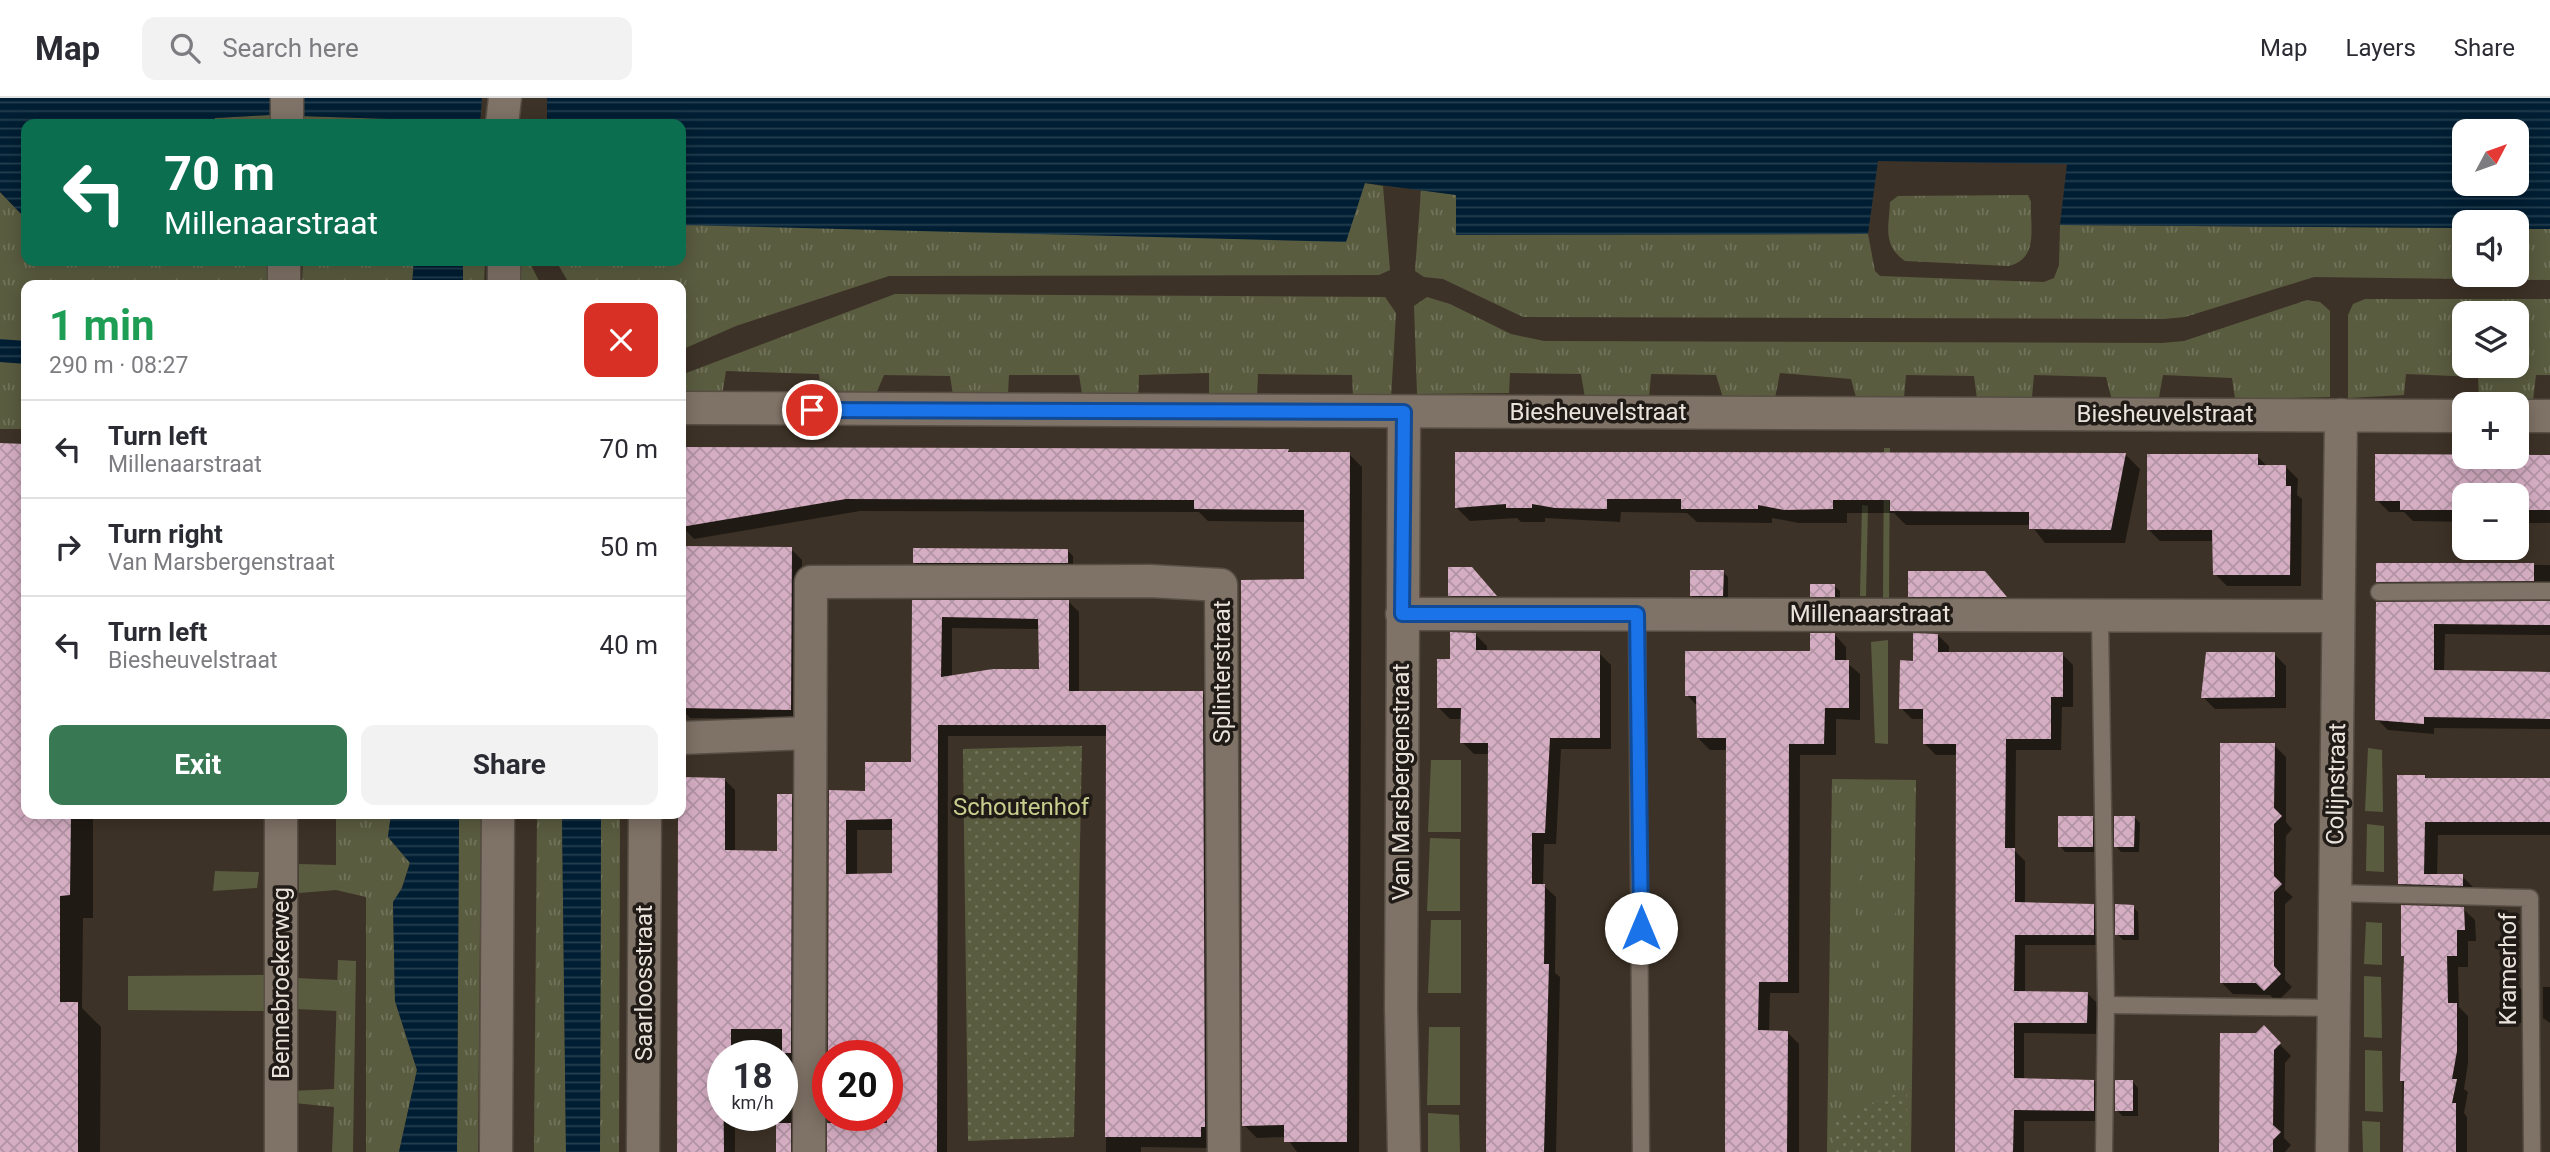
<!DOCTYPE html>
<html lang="en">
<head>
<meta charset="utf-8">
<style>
  :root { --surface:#fff; --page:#f2f2f3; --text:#2b2b33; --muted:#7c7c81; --line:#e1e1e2; --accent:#387852 }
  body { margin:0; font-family:Roboto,sans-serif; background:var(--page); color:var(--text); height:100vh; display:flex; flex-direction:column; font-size:26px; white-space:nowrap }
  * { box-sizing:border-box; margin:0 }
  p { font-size:23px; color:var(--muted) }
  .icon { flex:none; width:38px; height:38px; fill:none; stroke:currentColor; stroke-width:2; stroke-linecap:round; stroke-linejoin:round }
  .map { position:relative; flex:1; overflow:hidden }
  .drawer { position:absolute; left:21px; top:182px; width:665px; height:539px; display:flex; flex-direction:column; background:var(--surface); border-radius:14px; box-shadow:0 4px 18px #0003 }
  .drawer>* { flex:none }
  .banner { position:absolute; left:21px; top:21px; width:665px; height:147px; border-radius:14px; box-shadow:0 4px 18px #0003; background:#0b6e4f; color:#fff; overflow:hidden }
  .needle { width:46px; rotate:49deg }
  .controls { position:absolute; left:2452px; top:21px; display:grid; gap:14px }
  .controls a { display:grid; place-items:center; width:77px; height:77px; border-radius:14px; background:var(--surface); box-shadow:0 4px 18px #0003; font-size:35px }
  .speed { position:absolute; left:707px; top:942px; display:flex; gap:14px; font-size:35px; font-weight:700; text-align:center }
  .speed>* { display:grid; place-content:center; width:91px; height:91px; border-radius:50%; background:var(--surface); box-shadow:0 4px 18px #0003; line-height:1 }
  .speed small { font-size:18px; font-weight:400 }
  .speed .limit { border:10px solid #d22; background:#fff; color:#111 }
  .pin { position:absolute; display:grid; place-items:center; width:60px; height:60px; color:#fff; margin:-30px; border:4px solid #fff; border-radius:50%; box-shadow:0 2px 7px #0007 }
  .me { position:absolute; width:77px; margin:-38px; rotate:0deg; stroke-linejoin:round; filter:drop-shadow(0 0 5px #0008) }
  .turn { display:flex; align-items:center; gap:24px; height:147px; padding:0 28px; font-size:32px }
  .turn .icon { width:91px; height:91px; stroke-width:2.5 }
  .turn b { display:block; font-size:49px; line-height:60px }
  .round { display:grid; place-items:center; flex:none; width:74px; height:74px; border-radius:14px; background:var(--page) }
  .summary { display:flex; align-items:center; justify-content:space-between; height:119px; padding:0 28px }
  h1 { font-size:42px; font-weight:700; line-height:52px; color:#1e9e55 }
  .cta { display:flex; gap:14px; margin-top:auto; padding:14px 28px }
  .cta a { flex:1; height:80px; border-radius:14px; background:var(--accent); color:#fff; font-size:28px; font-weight:700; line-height:80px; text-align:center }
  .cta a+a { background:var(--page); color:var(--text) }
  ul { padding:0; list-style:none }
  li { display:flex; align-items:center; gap:21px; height:98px; padding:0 28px; border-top:2px solid var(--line) }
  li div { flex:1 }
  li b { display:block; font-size:26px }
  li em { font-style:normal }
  header { display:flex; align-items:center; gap:42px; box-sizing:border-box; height:98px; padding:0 35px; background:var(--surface); border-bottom:2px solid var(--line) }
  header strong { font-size:33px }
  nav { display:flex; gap:38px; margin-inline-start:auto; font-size:24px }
  .search { width:490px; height:63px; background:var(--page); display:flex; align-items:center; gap:18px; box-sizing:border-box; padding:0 24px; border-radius:14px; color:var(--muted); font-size:26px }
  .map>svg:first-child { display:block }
  .grass { fill:url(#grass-tufts); fill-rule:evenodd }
  .park { fill:url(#park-dots) }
  .garden { fill:#5a5c40 }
  .water { fill:url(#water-rules); fill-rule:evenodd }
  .pier { fill:#3d3227 }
  .shadow { fill:#0007; fill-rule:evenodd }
  .building { fill:url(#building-cross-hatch); fill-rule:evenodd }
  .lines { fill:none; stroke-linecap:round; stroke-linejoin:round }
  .service-casing { stroke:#574e44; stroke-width:19 }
  .minor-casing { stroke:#574e44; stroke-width:35 }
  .service { stroke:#7f7266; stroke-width:16 }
  .minor { stroke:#7f7266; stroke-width:32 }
  .route-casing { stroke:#114b97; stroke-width:18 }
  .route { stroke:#1a73e8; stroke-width:12 }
  .labels { text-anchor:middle; stroke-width:7; stroke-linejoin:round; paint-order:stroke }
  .street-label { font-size:24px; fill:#eae3dc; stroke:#201b16 }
  .park-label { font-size:24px; fill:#c8ce8d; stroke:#201b16 }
</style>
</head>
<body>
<header>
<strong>Map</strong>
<div class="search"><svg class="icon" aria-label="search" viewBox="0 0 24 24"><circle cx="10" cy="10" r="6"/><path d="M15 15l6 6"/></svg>Search here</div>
<nav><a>Map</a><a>Layers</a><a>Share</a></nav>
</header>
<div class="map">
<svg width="2550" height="1054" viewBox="0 0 2550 1054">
  <defs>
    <pattern id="grass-tufts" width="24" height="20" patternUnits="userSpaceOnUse" patternTransform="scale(1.75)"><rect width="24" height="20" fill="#5a5c40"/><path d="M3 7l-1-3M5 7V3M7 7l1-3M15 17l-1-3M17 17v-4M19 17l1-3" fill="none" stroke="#72735b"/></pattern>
    <pattern id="park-dots" width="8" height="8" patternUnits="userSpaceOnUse" patternTransform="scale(1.75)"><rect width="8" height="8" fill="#5a5c40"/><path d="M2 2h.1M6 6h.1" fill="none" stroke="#72735b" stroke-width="1.8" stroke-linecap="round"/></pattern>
    <pattern id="water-rules" width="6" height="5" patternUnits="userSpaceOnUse" patternTransform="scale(1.75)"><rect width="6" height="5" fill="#001e33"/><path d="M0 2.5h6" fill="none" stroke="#253f50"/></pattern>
    <pattern id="building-cross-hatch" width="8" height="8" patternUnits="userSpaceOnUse" patternTransform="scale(1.75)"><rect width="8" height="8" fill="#d6aec4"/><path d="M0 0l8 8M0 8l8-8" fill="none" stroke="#b294a4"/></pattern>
  </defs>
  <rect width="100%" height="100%" fill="#3d3227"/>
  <g class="grass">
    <polygon points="270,17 270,26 212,26 215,20"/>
    <polygon points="303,18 390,21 396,26 303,26"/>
    <polygon points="1364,85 1383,88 1390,172 1379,177 889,178 736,228 681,252 681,187 570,187 556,163 681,163 681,127"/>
    <polygon points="1421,92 1457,97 1457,137 1868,136 1875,173 1880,178 2044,184 2054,180 2059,167 2060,127 2464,130 2464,177 2516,177 2517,131 2550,131 2550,182 2314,179 2185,219 2164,221 1523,219 1443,181 1424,179 1415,173"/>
    <polygon points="0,94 26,121 26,163 271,163 271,187 26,187 26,331 0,331"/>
    <path d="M2028,97L2031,104C2030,131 2039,160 2009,168L1905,163C1882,147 1889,129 1890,104L1898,98Z"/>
    <polygon points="303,163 414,163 412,187 302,187"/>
    <polygon points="463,163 485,163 484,187 463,187"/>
    <polygon points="516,163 529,163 541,187 517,187"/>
    <polygon points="895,196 1385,199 1396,215 1391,300 1353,297 1352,277 1258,276 1257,300 1209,296 1209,275 1139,277 1138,302 1082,296 1079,277 1009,277 1008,296 953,297 950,278 884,277 876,296 821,297 819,276 726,273 722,297 681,295 681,277"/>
    <polygon points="1427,199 1450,206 1511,236 1544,243 2162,245 2184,243 2307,202 2320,204 2330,213 2330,299 2235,301 2232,280 2163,277 2159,299 2112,302 2106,279 2034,277 2032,299 1977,301 1974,278 1906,277 1904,300 1857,303 1851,281 1780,275 1775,300 1724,303 1716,277 1651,276 1649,300 1585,300 1581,276 1510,275 1509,295 1417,296 1414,208"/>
    <path d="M2365,201H2550V277H2536L2533,302L2479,301L2478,279L2406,276L2404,297L2348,300V217L2353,206ZM2464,215H2516V268H2464Z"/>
    <polygon points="1832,681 1916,682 1911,1054 1827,1054"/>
    <polygon points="336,716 391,716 388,739 410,764 402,790 393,805 395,903 417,972 399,1054 366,1054 366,799 336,792"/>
    <polygon points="459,716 481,716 478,1054 457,1054"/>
    <polygon points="537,716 562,716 566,1054 534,1054"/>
    <polygon points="601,716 620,716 619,1054 600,1054"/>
    <polygon points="338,862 356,863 353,1054 332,1054 334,1009 294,1005 293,993 334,991"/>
  </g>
  <g class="park">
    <polygon points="1082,648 1074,1039 968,1043 963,651"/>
    <polygon points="1907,992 1906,1054 1834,1054 1832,1021"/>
  </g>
  <g class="garden">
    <polygon points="1884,350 1890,350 1889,502 1883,502"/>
    <polygon points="1862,407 1868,408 1866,498 1860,498"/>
    <polygon points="1888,542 1888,646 1875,645 1871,544"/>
    <polygon points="2368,650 2382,652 2383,714 2365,713"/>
    <polygon points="1431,662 1461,662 1461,734 1428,734"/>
    <polygon points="2367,726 2384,728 2384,774 2366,773"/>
    <polygon points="1430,740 1460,741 1460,813 1427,813"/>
    <polygon points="299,766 336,767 336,792 299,795"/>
    <polygon points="1860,766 1852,845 1845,846 1844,773"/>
    <polygon points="215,773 259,774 257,790 213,793"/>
    <polygon points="1880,803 1896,803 1888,893 1880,895"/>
    <polygon points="1431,822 1461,822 1461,895 1428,895"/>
    <polygon points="2366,824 2382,825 2382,867 2364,866"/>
    <polygon points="269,877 270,913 128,912 128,878"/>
    <polygon points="2364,878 2381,879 2382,940 2364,939"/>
    <polygon points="296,880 338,882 338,913 296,911"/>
    <polygon points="1429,929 1460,929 1460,1007 1427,1007"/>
    <polygon points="2365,952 2382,953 2383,1014 2365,1013"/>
    <polygon points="1428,1015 1459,1017 1460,1054 1428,1054"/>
    <polygon points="2362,1023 2380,1024 2380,1054 2363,1054"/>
  </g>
  <g class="water">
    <path d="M0,0H2550V131H2517L2516,124H2464V130L2060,127L2067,66L1878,63L1868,136L1456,137V97L1365,85L1346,144L681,127V26H396L390,21L270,17L215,20L212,26H26V121L0,94ZM2464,33H2516V86H2464Z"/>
    <polygon points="414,163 463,163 463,187 412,187"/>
    <polygon points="0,241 26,243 26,266 0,264"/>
    <polygon points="391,716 459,716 457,1054 399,1054 417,972 395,903 393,804 402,790 410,765 388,739"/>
    <polygon points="562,716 601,716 600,1054 566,1054"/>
  </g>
  <polygon class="pier" points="482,0 547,0 547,26 480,26"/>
  <g class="shadow">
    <polygon points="0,347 26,347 26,716 93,716 93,820 83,820 82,910 101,929 100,1054 0,1054"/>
    <polygon points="681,351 1288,352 1292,356 1349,356 1362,369 1359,1054 1297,1054 1286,1039 1257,1040 1244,1027 1306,482 1306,424 1208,423 1199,414 860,413 694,441 682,428"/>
    <polygon points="1457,355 2126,357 2140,371 2125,445 2045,445 2031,427 1906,427 1894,415 1847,415 1847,425 1799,425 1772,420 1772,425 1697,424 1687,415 1621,414 1620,424 1545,420 1545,424 1521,424 1517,420 1470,423 1456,409"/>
    <polygon points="2257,358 2268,369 2286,369 2298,381 2297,397 2302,401 2301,488 2227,488 2215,476 2214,443 2160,443 2149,432"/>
    <polygon points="2550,358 2550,425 2516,425 2516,397 2464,397 2464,424 2413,423 2404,414 2389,414 2377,402"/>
    <polygon points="681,450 791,451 802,462 801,621 690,620 681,611"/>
    <polygon points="1067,452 1073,458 1073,470 920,470 914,465"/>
    <polygon points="2378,466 2550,467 2550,493 2389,495 2378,483"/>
    <polygon points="1723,474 1728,479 1728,503 1697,503 1691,498"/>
    <polygon points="1477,477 1500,503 1455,503 1449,497"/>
    <polygon points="1990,481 2010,504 1915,504 1910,498"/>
    <polygon points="1834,488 1840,493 1840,503 1817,503 1812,498"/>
    <path d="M1068,503L1079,514V595H1202L1214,606L1212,1050L1141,1049V1054H1106L1107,638H948L947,1054H829V1017H887V957H830L831,694H867L913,666L914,504ZM952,530L1040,531L1041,573L952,579ZM857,732H894V777H857Z"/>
    <polygon points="2550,505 2550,537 2445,536 2444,574 2550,576 2550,631 2434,630 2434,636 2388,632 2377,621 2378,506"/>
    <polygon points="1475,536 1487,548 1487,554 1599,555 1611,567 1611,651 1561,651 1556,746 1544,746 1543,787 1556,799 1555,875 1560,879 1556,1054 1488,1054 1489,656 1474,656 1462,644 1462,621 1450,621 1438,609 1452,563"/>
    <polygon points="1835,537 1846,549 1846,564 1860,576 1860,622 1836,621 1836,657 1800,657 1799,895 1770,895 1769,934 1787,934 1799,946 1799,1054 1726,1054 1727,652 1710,652 1698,640 1698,609 1687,597 1812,555"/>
    <polygon points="1938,537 1949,548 1949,555 2062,556 2073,567 2073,609 2062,609 2061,652 2016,652 2015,753 2025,763 2025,806 2093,808 2104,819 2105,847 2025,847 2025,895 2087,895 2098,906 2097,936 2024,935 2024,982 2094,983 2105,994 2104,1023 2024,1023 2024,1054 1956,1054 1958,657 1936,657 1925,646 1925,621 1912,621 1901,610 1915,564"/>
    <polygon points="2274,556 2286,568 2286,610 2215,611 2203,599"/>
    <polygon points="2274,647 2286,659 2286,724 2292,731 2286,738 2285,792 2293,799 2285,806 2285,882 2292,889 2277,904 2270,897 2233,896 2221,884"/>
    <polygon points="2425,678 2428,682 2550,682 2550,737 2438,737 2437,778 2462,778 2476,792 2414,799 2400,785"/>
    <polygon points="681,681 724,681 735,692 735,754 778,755 791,698 802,709 801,1054 778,1054 778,1017 782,1017 782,957 723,957 723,1017 735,1017 735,1054 679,1054"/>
    <polygon points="2092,719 2097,725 2098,754 2065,754 2060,748"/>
    <polygon points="2134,719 2140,725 2139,754 2121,754 2116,748"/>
    <polygon points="2133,809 2138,814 2139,842 2123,842 2117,836"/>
    <polygon points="2463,811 2475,822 2476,843 2468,843 2468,869 2458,869 2459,909 2468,918 2468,965 2464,991 2468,994 2464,1015 2467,1019 2467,1054 2403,1054 2402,931 2406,860 2403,857"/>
    <polygon points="2509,889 2519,889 2525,895 2525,925 2514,925 2508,920"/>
    <polygon points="2543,889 2550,889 2550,925 2543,920"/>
    <polygon points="2264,930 2291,958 2285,965 2284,1040 2291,1047 2285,1054 2221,1054 2257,936"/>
    <polygon points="2133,984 2138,990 2138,1018 2122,1018 2117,1012"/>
  </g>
  <g class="building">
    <polygon points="0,345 26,346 26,716 71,716 70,797 60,798 60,904 78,904 78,1054 0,1054"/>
    <polygon points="681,349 1289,351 1288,354 1350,354 1347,1044 1284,1044 1284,1027 1242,1028 1241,482 1304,481 1304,412 1194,411 1194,402 846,401 681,429"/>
    <polygon points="1455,354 1682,354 2126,355 2111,432 2098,432 2029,431 2029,414 1890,413 1890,402 1833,402 1833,411 1784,412 1758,407 1758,411 1681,411 1681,401 1607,401 1607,411 1555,410 1532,406 1532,410 1506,410 1506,406 1455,410"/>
    <polygon points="2147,356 2258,356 2258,367 2286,367 2286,388 2291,388 2290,477 2213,477 2212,432 2147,432"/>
    <polygon points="2375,356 2550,357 2550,412 2516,412 2516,397 2464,397 2464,412 2400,412 2400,403 2375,403"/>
    <polygon points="681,448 792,449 791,612 681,610"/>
    <polygon points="913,450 1068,451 1068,465 913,465"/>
    <polygon points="2376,465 2534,465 2534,483 2376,484"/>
    <polygon points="1448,469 1472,469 1497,498 1448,498"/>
    <polygon points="1690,472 1724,472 1723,498 1690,498"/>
    <polygon points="1908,473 1985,473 2007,499 1908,499"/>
    <rect x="1810" y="486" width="25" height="13"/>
    <path d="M912,502H1069V593H1203L1205,1029H1201V1039H1105L1106,627H938L937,1054H827V1025H887V957L828,955L829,697V692L865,693V664H911ZM942,519L1038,521L1039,571H993L941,579ZM892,721V775L846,776V722Z"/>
    <polygon points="2550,503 2550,527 2434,526 2434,572 2550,574 2550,621 2424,619 2424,626 2375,622 2376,504"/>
    <polygon points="1450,534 1476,535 1476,552 1600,553 1600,640 1550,640 1545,735 1532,735 1532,786 1545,786 1544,866 1549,866 1544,1054 1486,1054 1488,645 1460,645 1461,610 1437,610 1437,561 1450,561"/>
    <polygon points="1810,535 1835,535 1835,562 1849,562 1849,610 1825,610 1824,646 1789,646 1788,884 1759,884 1758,932 1788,933 1787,1054 1725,1054 1726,640 1697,640 1696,598 1685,598 1685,553 1810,553"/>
    <polygon points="1913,535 1938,536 1938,554 2063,554 2063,599 2051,599 2051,641 2006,641 2005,750 2015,750 2015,804 2094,806 2094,837 2015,837 2014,893 2088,894 2087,925 2014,925 2014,980 2094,982 2094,1013 2014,1012 2013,1054 1955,1054 1956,646 1923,646 1923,611 1899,611 1900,562 1913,563"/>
    <polygon points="2206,554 2275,554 2275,599 2201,600"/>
    <polygon points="2220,645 2275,645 2274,710 2282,718 2274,726 2274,778 2282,786 2274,794 2274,868 2281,876 2264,893 2256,885 2220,885"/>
    <polygon points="2397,677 2425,677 2425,680 2550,680 2550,724 2425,724 2424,776 2463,776 2463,788 2398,786"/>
    <polygon points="681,679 725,680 725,752 777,753 777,696 792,696 791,955 782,955 782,931 731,931 731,957 723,957 724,1054 677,1054 678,716 681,716"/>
    <rect x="2058" y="718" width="35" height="31"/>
    <polygon points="2114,718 2135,718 2134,749 2114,749"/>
    <polygon points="2115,806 2134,807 2134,837 2115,837"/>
    <polygon points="2401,807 2464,809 2465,832 2457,832 2457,858 2447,858 2448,905 2457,905 2457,953 2452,981 2457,981 2452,1005 2456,1005 2456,1054 2403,1054 2404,983 2400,983 2404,858 2401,858"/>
    <polygon points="2264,927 2281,945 2274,952 2273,1027 2281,1034 2273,1042 2273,1054 2219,1054 2220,935 2256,935"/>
    <rect x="2115" y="982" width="18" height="31"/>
    <rect x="776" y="1025" width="15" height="29"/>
  </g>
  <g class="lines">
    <g class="service-casing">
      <g id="service">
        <polyline points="2379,494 2550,493"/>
        <polyline points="1637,516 1641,1054"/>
        <polyline points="2100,519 2106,907 2104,1054"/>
        <polyline points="2335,795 2530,800 2532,1054"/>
        <polyline points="2106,907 2334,910"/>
      </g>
    </g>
    <g class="minor-casing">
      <g id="minor">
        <polyline points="287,26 287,0"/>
        <polyline points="502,26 505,0"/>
        <polyline points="504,163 504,187"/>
        <polyline points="284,187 284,163"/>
        <polyline points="681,310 2464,318"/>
        <polyline points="2516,318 2550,318"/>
        <polyline points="1402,516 2338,518"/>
        <polyline points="681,640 810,635"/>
        <polyline points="281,1054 281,716"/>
        <polyline points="496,1054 498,716"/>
        <polyline points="643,1054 645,716"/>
        <polyline points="809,1054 811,484 1150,483 1221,487 1224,1054"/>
        <polyline points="1404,1054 1401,910 1404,314"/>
        <polyline points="2332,1054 2341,317"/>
      </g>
    </g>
    <use href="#service" class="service"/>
    <use href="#minor" class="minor"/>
  </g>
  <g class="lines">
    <g class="route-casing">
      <polyline id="route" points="812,312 1404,314 1402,516 1637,516 1641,830"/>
    </g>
    <use href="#route" class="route"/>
  </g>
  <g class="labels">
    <g class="street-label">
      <text x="1598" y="322">Biesheuvelstraat</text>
      <text x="2165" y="324">Biesheuvelstraat</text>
      <text x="1870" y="524">Millenaarstraat</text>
      <text transform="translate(1222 574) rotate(-90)" y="8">Splinterstraat</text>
      <text transform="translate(1401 684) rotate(-90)" y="8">Van Marsbergenstraat</text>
      <text transform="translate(2336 686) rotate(-89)" y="8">Colijnstraat</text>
      <text transform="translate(2508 871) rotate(-90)" y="8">Kramerhof</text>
      <text transform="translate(281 885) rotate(-90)" y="8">Bennebroekerweg</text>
      <text transform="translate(644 885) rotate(-90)" y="8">Saarloosstraat</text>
    </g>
    <g class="park-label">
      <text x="1021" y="717">Schoutenhof</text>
    </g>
  </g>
</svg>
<div class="controls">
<a><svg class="needle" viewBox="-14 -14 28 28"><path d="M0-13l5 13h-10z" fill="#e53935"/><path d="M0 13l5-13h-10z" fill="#7c7c81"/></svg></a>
<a><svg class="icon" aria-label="sound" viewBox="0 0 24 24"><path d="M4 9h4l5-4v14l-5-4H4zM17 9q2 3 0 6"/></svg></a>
<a><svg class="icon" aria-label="layers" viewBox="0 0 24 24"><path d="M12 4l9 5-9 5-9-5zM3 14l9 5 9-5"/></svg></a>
<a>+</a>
<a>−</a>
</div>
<div class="speed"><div>18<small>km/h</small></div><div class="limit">20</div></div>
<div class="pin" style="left:812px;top:312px;background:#d93025"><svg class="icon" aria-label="arrive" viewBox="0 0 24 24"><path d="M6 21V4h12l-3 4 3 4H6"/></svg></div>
<svg class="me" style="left:1641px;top:830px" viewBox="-20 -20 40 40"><circle r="19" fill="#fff"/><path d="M0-13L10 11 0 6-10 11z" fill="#1a73e8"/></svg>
<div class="banner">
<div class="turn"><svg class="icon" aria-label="left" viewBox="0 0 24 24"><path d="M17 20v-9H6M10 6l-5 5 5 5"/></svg><div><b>70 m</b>Millenaarstraat</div></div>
</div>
<section class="drawer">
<div class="summary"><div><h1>1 min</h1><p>290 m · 08:27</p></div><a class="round" style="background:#d93025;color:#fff"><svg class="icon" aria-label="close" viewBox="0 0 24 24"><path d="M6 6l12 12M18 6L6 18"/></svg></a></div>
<ul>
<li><svg class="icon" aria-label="left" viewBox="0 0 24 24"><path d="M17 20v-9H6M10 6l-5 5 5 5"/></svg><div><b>Turn left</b><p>Millenaarstraat</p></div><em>70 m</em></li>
<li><svg class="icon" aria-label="right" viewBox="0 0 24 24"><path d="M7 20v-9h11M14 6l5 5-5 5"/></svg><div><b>Turn right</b><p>Van Marsbergenstraat</p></div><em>50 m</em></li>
<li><svg class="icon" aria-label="left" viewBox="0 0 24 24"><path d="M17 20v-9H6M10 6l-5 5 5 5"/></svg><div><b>Turn left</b><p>Biesheuvelstraat</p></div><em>40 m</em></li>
</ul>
<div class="cta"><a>Exit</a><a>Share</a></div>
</section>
</div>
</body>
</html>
